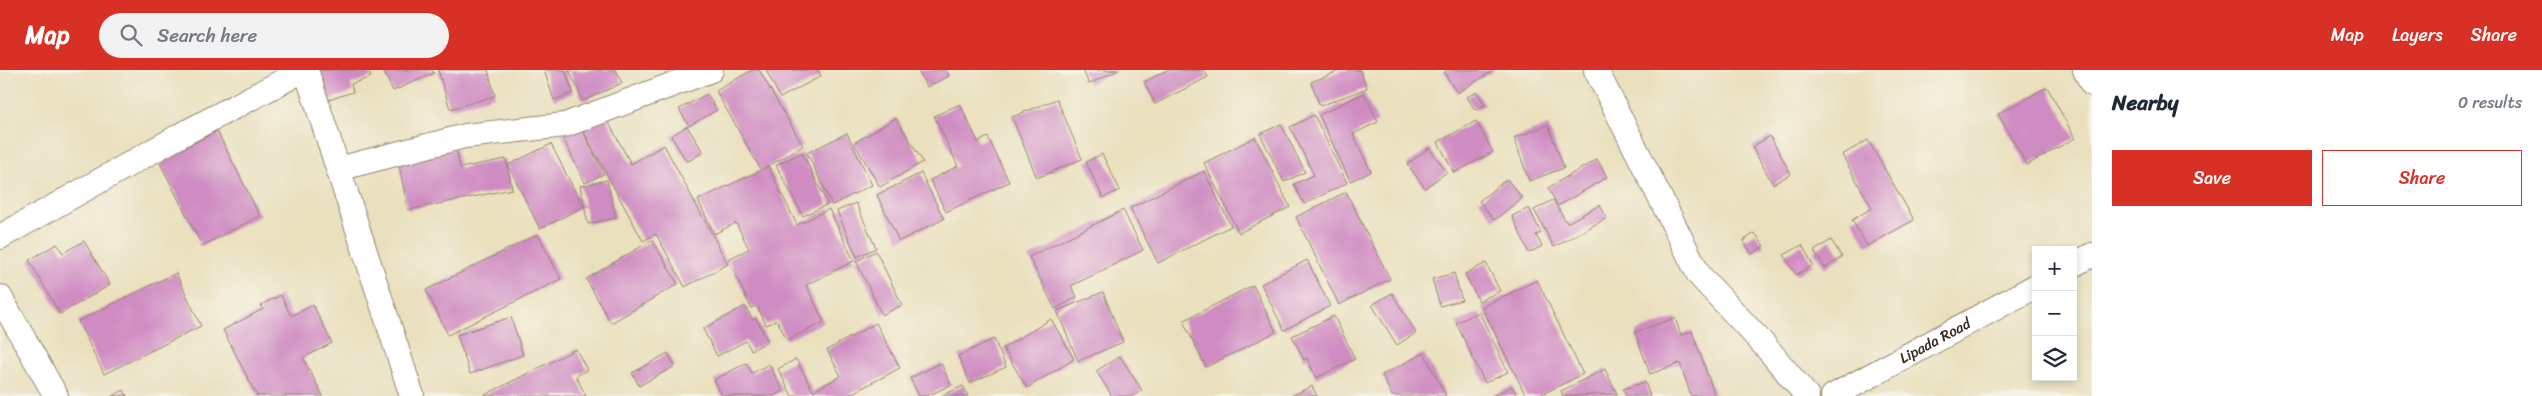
<!DOCTYPE html>
<meta charset="utf-8">
<style>
:root{--surface:#fff;--page:#f2f2f3;--text:#1f2937;--muted:#747a83;--line:#e0e1e3;--accent:#d93025}
body{margin:0;font-family:Sriracha,sans-serif;background:var(--page);color:var(--text)}
.controls{position:absolute;right:15px;bottom:15px;display:grid;overflow:hidden;border-radius:0px;box-shadow:0 2px 8px #0003}
.controls button{width:45px;height:45px;display:grid;place-items:center;padding:0;border:0;border-bottom:1px solid var(--line);background:var(--surface);color:var(--text);font:25px sans-serif}
.list{margin:0;padding:0;list-style:none}
h2{display:flex;justify-content:space-between;align-items:center;height:65px;margin:0;padding:0 20px;font-size:21px}
h2 small{font-size:16px;font-weight:400;color:var(--muted)}
.actions{display:flex;gap:10px;padding:15px 20px}
.actions a{flex:1;padding:11px 0;border:1px solid var(--accent);border-radius:0px;text-align:center;font-size:18px;color:var(--accent)}
.actions .main{background:var(--accent);color:#fff}
.icon{flex:none;width:28px;height:28px;fill:none;stroke:currentColor;stroke-width:2;stroke-linecap:round;stroke-linejoin:round}
.map{position:relative;flex:none;width:2092px;height:326px;overflow:hidden}
header{display:flex;align-items:center;gap:30px;box-sizing:border-box;height:70px;padding:0 25px;background:var(--accent);color:#fff}
header strong{font-size:24px}
nav{display:flex;gap:28px;margin-inline-start:auto;font-size:18px}
.search{width:350px;height:45px;background:var(--page);display:flex;align-items:center;gap:12px;box-sizing:border-box;padding:0 18px;border-radius:28px;color:var(--muted);font-size:19px}
main{display:flex}
aside{flex:1;background:var(--surface)}
.map>svg:first-child{display:block}
.building{fill:#cf8cc2}
.lines{fill:none;stroke-linecap:round;stroke-linejoin:round}
.street-casing{stroke:#92856e;stroke-width:26}
.street{stroke:#fff;stroke-width:24}
.labels{text-anchor:middle;stroke-width:5;stroke-linejoin:round;paint-order:stroke}
.street-label{font-size:15px;fill:#3b2a1e;stroke:#f7f3e8}
</style>
<header>
<strong>Map</strong>
<div class="search"><svg class="icon" aria-label="search" viewBox="0 0 24 24"><circle cx="10" cy="10" r="6"/><path d="M15 15l6 6"/></svg>Search here</div>
<nav><a>Map</a><a>Layers</a><a>Share</a></nav>
</header>
<main>
<div class="map">
<svg width="2092" height="326" viewBox="0 0 2092 326">
<rect width="100%" height="100%" fill="#f7f3e8"/>
<filter id="ink" filterUnits="userSpaceOnUse"><feTurbulence type="fractalNoise" baseFrequency=".02" numOctaves="2"/><feDisplacementMap in="SourceGraphic" scale="10" xChannelSelector="R" yChannelSelector="G"/><feConvolveMatrix kernelMatrix="1 2 1 2 8 2 1 2 1" color-interpolation-filters="sRGB"/></filter>
<filter id="wash" filterUnits="userSpaceOnUse"><feTurbulence type="fractalNoise" baseFrequency=".0096" numOctaves="4" result="noise"/><feDisplacementMap in="SourceGraphic" scale="20" xChannelSelector="R" yChannelSelector="G"/><feGaussianBlur stdDeviation="1.12" result="paint"/><feColorMatrix in="noise" values="0 0 0 0 0 0 0 0 0 0 0 0 0 0 0 0 0 1.4 0 .05"/><feComposite in="paint" operator="in"/></filter>
<g filter="url(#wash)">
<rect width="100%" height="100%" fill="#eae0bd"/>
<g id="blocks">
<path class="building" d="M 315,0 L 369,0 L 371,7 L 351,14 L 353,22 L 325,31 Z
M 383,0 L 433,0 L 434,3 L 393,21 Z
M 438,0 L 488,0 L 495,26 L 450,39 Z
M 544,0 L 565,0 L 573,23 L 554,30 Z
M 569,0 L 616,0 L 622,13 L 583,31 Z
M 752,0 L 759,0 L 803,76 L 763,99 L 768,96 L 797,155 L 829,139 L 854,191 L 806,215 L 824,252 L 787,270 L 777,250 L 766,255 L 757,236 L 751,238 L 728,189 L 749,179 L 736,153 L 714,164 L 698,130 L 761,100 L 716,21 Z
M 766,0 L 818,0 L 821,6 L 780,28 Z
M 918,0 L 946,0 L 949,6 L 927,17 Z
M 1083,0 L 1119,0 L 1089,14 Z
M 1167,0 L 1204,0 L 1208,7 L 1155,34 L 1144,12 Z
M 1342,0 L 1360,0 L 1367,18 L 1320,36 L 1311,12 Z
M 1447,0 L 1495,0 L 1457,23 L 1444,2 Z
M 2047,17 L 2075,68 L 2027,95 L 1998,44 Z
M 1477,22 L 1485,35 L 1475,40 L 1467,27 Z
M 1364,23 L 1378,52 L 1353,64 L 1371,102 L 1350,111 L 1319,45 Z
M 707,24 L 717,40 L 689,56 L 679,39 Z
M 1057,29 L 1082,89 L 1037,108 L 1012,47 Z
M 960,34 L 978,72 L 988,67 L 1009,112 L 946,142 L 930,110 L 958,96 L 934,46 Z
M 1314,45 L 1347,113 L 1304,134 L 1294,114 L 1314,105 L 1290,57 Z
M 605,46 L 631,94 L 664,75 L 728,194 L 685,217 L 656,164 L 643,171 L 582,59 Z
M 896,48 L 923,92 L 880,117 L 854,73 Z
M 1476,51 L 1493,82 L 1454,103 L 1438,72 Z
M 1281,54 L 1305,102 L 1284,112 L 1260,64 Z
M 580,55 L 604,104 L 585,113 L 561,64 Z
M 1548,55 L 1564,98 L 1529,111 L 1514,68 Z
M 687,56 L 703,82 L 687,92 L 671,66 Z
M 217,61 L 260,146 L 202,176 L 159,91 Z
M 847,63 L 872,115 L 832,135 L 807,83 Z
M 1770,66 L 1791,104 L 1773,114 L 1752,77 Z
M 1255,67 L 1290,137 L 1239,163 L 1204,93 Z
M 1868,70 L 1914,150 L 1867,176 L 1852,150 L 1872,138 L 1842,85 Z
M 551,74 L 583,137 L 540,159 L 508,95 Z
M 456,78 L 460,98 L 506,89 L 512,119 L 408,140 L 398,90 Z
M 1429,78 L 1447,102 L 1425,118 L 1407,94 Z
M 802,83 L 828,134 L 803,146 L 776,95 Z
M 1102,84 L 1120,120 L 1103,128 L 1086,92 Z
M 1597,89 L 1607,107 L 1558,136 L 1548,118 Z
M 1204,101 L 1231,156 L 1158,193 L 1130,138 Z
M 921,103 L 944,149 L 899,171 L 877,125 Z
M 1507,109 L 1522,128 L 1494,150 L 1479,131 Z
M 607,110 L 616,148 L 588,154 L 580,116 Z
M 1346,122 L 1390,209 L 1339,235 L 1296,147 Z
M 1553,130 L 1567,153 L 1600,135 L 1607,148 L 1554,177 L 1534,140 Z
M 856,133 L 876,178 L 857,187 L 837,141 Z
M 1529,138 L 1541,163 L 1536,165 L 1542,176 L 1529,183 L 1512,146 Z
M 1123,140 L 1143,180 L 1071,216 L 1077,227 L 1055,239 L 1029,187 Z
M 1755,163 L 1764,176 L 1752,184 L 1743,171 Z
M 538,164 L 561,209 L 448,265 L 426,220 Z
M 652,170 L 678,214 L 611,253 L 586,209 Z
M 1831,170 L 1842,187 L 1825,198 L 1814,181 Z
M 84,171 L 110,215 L 60,244 L 29,190 L 57,174 L 63,183 Z
M 1802,175 L 1813,195 L 1796,205 L 1784,185 Z
M 876,181 L 902,235 L 882,245 L 856,191 Z
M 1307,190 L 1330,236 L 1284,260 L 1261,214 Z
M 1486,193 L 1500,221 L 1479,231 L 1465,204 Z
M 176,203 L 201,256 L 104,304 L 78,251 Z
M 1454,203 L 1462,230 L 1440,236 L 1432,209 Z
M 1537,210 L 1583,304 L 1538,326 L 1526,326 L 1482,237 Z
M 1253,215 L 1276,262 L 1206,297 L 1183,251 Z
M 1103,222 L 1123,272 L 1078,291 L 1057,241 Z
M 1392,223 L 1416,263 L 1397,275 L 1372,235 Z
M 281,225 L 291,246 L 313,235 L 332,273 L 303,288 L 323,326 L 257,326 L 223,260 L 263,239 L 261,235 Z
M 745,236 L 753,250 L 756,248 L 768,272 L 751,280 L 746,271 L 717,286 L 703,259 Z
M 1479,242 L 1508,302 L 1485,313 L 1456,253 Z
M 1334,246 L 1355,289 L 1316,308 L 1307,288 L 1304,290 L 1292,266 Z
M 511,247 L 523,285 L 470,304 L 457,265 Z
M 1675,248 L 1681,265 L 1692,261 L 1715,326 L 1691,326 L 1680,293 L 1650,304 L 1635,262 Z
M 1051,249 L 1074,289 L 1027,318 L 1003,278 Z
M 876,253 L 900,298 L 847,326 L 792,326 L 778,299 L 796,289 L 813,321 L 841,306 L 827,280 Z
M 994,269 L 1006,297 L 970,313 L 958,286 Z
M 576,279 L 587,300 L 576,306 L 586,326 L 483,326 Z
M 668,283 L 675,296 L 639,316 L 632,303 Z
M 1424,283 L 1446,326 L 1392,326 L 1382,305 Z
M 1120,286 L 1142,320 L 1133,326 L 1112,326 L 1096,301 Z
M 746,293 L 752,303 L 769,294 L 783,321 L 773,326 L 722,326 L 714,310 Z
M 941,293 L 951,315 L 927,326 L 919,326 L 910,308 Z
M 1605,299 L 1617,324 L 1563,326 L 1561,321 Z
M 1645,312 L 1650,326 L 1626,326 L 1623,319 Z
M 963,316 L 968,326 L 941,326 Z
M 1312,316 L 1317,326 L 1291,326 Z
M 1512,316 L 1517,326 L 1492,326 Z
M 124,320 L 127,326 L 112,326 Z"/>
</g>
</g>
<g filter="url(#ink)">
<use href="#blocks" fill-opacity="0" stroke="#92856e" stroke-width="1"/>
<g class="lines">
<defs>
<g id="street">
<path d="M 306,0 L 412,326"/>
<path d="M 1596,0 L 1699,205 L 1766,277 L 1807,326"/>
<path d="M 2085,0 L 2092,14"/>
<path d="M 338,99 L 465,66 L 565,55 L 711,0"/>
<path d="M 0,167 L 181,65 L 304,0"/>
<path d="M 2073,195 L 2092,185"/>
<path d="M 0,227 L 56,326"/>
<path id="s1" d="M 1833,326 L 2036,216"/>
</g>
</defs>
<use href="#street" class="street-casing"/>
<use href="#street" class="street"/>
</g>
</g>
<g class="labels">
<g class="street-label">
<text dy="5" stroke="none"><textPath href="#s1" startOffset="116">Lipada Road</textPath></text>
</g>
</g>
</svg>
<div class="controls">
<button>+</button>
<button>−</button>
<button><svg class="icon" aria-label="layers" viewBox="0 0 24 24"><path d="M12 4l9 5-9 5-9-5zM3 14l9 5 9-5"/></svg></button>
</div>
</div>
<aside>
<h2>Nearby<small>0 results</small></h2>
<ul class="list">
</ul>
<div class="actions"><a class="main">Save</a><a>Share</a></div>
</aside>
</main>
